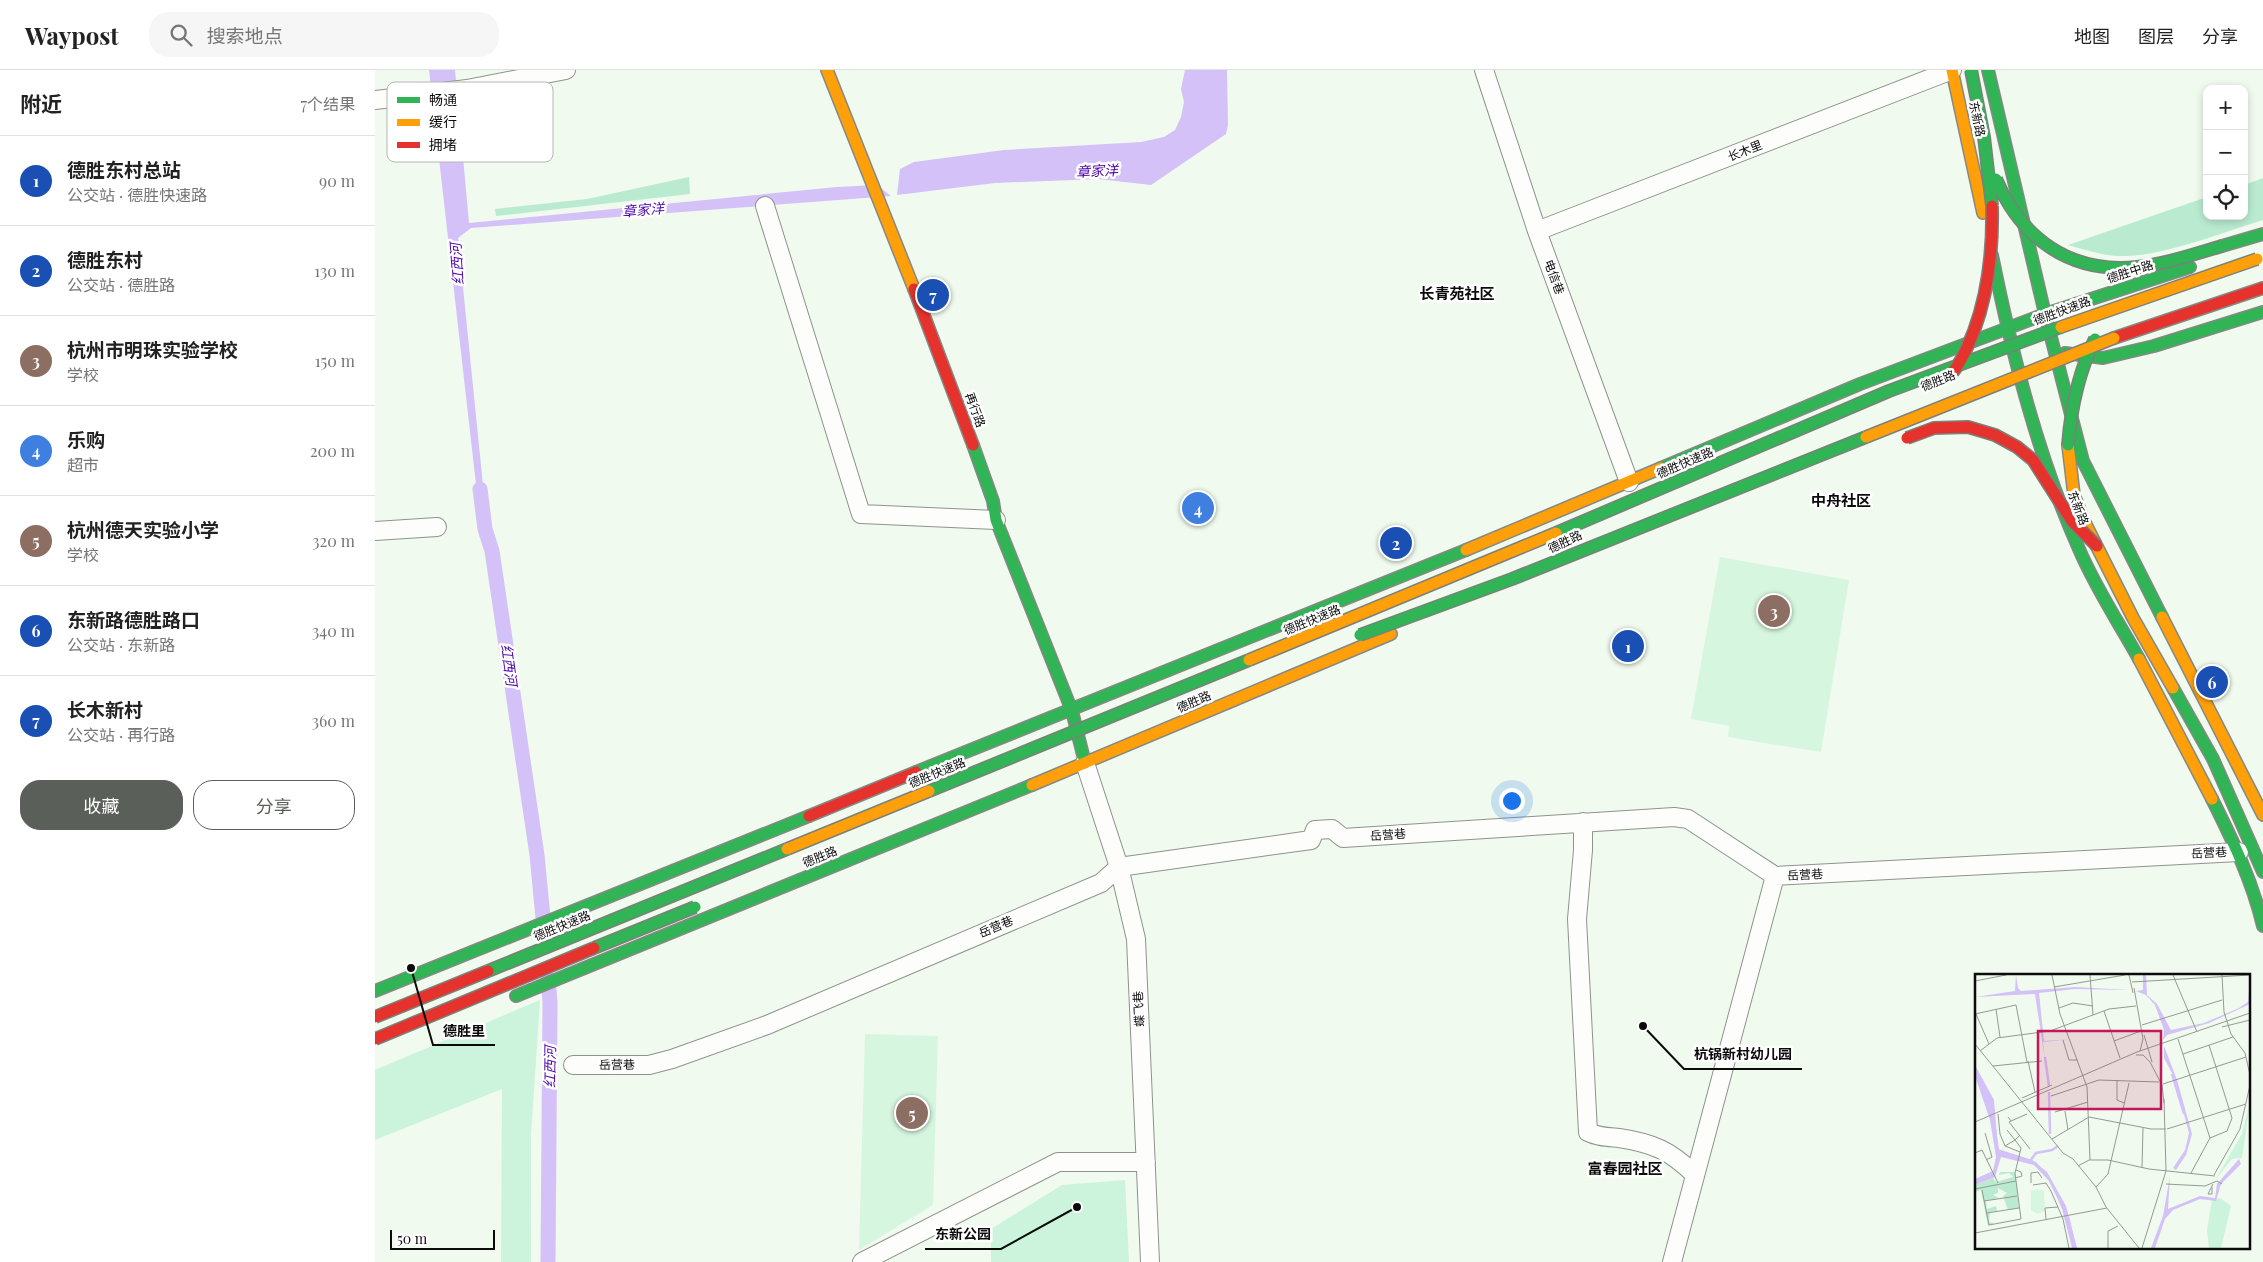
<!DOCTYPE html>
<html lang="zh">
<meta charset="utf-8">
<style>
:root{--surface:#fff;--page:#f6f6f6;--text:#222;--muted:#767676;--line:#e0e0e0;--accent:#5b5f5a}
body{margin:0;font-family:"Playfair Display","Noto Sans SC",serif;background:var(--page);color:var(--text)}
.controls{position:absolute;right:15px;top:15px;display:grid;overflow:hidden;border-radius:10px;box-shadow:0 2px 8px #0003}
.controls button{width:45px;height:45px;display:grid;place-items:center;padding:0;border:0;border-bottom:1px solid var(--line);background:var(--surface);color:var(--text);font:25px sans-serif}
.scale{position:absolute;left:15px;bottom:12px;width:105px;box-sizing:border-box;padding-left:5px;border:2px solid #0b0b0b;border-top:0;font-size:14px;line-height:18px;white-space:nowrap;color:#0b0b0b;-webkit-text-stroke:4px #fff;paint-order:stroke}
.you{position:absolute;left:1136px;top:730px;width:18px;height:18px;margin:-12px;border:4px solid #fff;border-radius:50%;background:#1a73e8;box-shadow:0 0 0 8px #1a73e833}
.badge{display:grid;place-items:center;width:32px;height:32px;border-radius:50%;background:var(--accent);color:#fff;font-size:16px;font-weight:700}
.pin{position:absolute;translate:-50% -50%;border:2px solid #fff;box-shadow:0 1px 5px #0006}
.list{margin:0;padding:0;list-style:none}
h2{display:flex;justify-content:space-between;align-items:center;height:65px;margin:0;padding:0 20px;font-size:21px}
h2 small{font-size:16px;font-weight:400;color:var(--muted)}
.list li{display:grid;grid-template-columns:32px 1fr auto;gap:15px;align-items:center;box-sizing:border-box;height:90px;padding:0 20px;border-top:1px solid var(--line)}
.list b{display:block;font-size:19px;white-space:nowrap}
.list p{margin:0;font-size:16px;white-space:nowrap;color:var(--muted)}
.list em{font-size:16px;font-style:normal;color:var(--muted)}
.actions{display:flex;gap:10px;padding:15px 20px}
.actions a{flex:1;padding:11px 0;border:1px solid var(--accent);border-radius:20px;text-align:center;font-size:18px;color:var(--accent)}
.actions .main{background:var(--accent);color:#fff}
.icon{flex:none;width:28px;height:28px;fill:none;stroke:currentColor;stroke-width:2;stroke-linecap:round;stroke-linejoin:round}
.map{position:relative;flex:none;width:1888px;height:1192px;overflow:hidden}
header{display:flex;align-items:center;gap:30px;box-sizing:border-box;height:70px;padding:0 25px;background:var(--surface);border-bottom:1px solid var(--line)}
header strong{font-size:24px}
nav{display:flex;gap:28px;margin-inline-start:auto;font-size:18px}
.search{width:350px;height:45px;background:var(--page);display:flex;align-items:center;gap:12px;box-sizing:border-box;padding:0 18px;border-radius:20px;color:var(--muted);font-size:19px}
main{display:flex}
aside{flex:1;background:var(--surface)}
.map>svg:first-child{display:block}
.green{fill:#ccf3dc}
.forest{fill:#baebd1}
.pitch{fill:#d7f6df}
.water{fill:#d4c1f8}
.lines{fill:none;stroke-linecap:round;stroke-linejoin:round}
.canal{stroke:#d4c1f8;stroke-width:15}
.street-casing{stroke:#8e938d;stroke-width:20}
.fast-casing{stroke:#858984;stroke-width:14}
.slow-casing{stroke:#858984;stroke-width:14}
.jam-casing{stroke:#858984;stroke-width:14}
.street{stroke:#fdfefc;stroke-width:18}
.fast{stroke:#30b455;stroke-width:11}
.slow{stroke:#ff9f0a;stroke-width:11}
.jam{stroke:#e5322d;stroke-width:11}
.fast-bridge-casing{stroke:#7b807a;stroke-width:14;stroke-linecap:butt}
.slow-bridge-casing{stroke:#7b807a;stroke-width:14;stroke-linecap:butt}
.jam-bridge-casing{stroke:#7b807a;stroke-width:14;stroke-linecap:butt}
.fast-bridge{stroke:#30b455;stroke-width:11}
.slow-bridge{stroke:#ff9f0a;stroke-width:11}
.jam-bridge{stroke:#e5322d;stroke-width:11}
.labels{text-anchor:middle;stroke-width:5;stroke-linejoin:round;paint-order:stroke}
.street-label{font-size:12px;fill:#0b0b0b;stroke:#fff}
.water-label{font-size:14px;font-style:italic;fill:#4f09a8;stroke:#fff}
.quarter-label{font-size:15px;font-weight:bold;fill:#0b0b0b;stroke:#fff}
.inset-river{fill:none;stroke:#d4c1f8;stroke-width:2.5}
.inset-road{fill:none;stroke:#949a93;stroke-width:1}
.view{fill:#c2185b;fill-opacity:0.15;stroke:#c2185b;stroke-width:2.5}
.inset-edge{fill:none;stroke:#0b0b0b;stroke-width:2.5}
.key{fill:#fff;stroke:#b6b6b6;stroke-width:1}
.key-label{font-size:14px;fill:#0b0b0b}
.leader{fill:none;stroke:#0b0b0b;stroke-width:2}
.callout-dot{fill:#0b0b0b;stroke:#fff;stroke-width:2}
.callout-label{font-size:14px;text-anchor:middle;font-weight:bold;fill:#0b0b0b;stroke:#fff;stroke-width:5;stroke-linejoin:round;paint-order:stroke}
</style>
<header>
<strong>Waypost</strong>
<div class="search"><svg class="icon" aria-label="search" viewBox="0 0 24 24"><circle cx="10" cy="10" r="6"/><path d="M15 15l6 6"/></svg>搜索地点</div>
<nav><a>地图</a><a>图层</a><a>分享</a></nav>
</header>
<main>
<aside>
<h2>附近<small>7个结果</small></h2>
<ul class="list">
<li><span class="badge" style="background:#1a4fb4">1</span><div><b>德胜东村总站</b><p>公交站 · 德胜快速路</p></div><em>90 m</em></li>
<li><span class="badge" style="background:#1a4fb4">2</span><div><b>德胜东村</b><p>公交站 · 德胜路</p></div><em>130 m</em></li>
<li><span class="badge" style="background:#8d6e63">3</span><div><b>杭州市明珠实验学校</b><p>学校</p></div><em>150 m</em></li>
<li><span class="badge" style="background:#3f7fe0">4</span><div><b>乐购</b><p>超市</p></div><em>200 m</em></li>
<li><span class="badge" style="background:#8d6e63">5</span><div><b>杭州德天实验小学</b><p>学校</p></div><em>320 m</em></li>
<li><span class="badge" style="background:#1a4fb4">6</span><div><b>东新路德胜路口</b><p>公交站 · 东新路</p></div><em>340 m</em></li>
<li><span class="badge" style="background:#1a4fb4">7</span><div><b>长木新村</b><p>公交站 · 再行路</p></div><em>360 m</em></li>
</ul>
<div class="actions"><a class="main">收藏</a><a>分享</a></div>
</aside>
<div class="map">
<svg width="1888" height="1192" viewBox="0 0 1888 1192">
<rect width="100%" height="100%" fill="#f0faee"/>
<path class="green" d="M 165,930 L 156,1064 L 156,1192 L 126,1192 L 127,1019 L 0,1070 L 0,1000 Z
M 750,1110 L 754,1192 L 616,1192 L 616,1159 L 687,1115 Z"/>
<path class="forest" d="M 314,107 L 315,124 L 121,146 L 120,139 L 212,129 Z
M 1888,108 L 1888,150 C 1849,162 1788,186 1750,186 C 1730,187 1712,180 1693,175 L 1832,127 L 1832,146 L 1869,146 L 1869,115 Z"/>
<path class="pitch" d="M 1345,487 L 1474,510 L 1446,682 L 1353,667 L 1354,656 L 1316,649 Z
M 490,964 L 563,966 L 558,1135 L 484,1180 Z"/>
<path class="water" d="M 54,0 L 80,0 L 94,153 L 462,117 L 502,115 L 516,126 L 96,158 L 83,168 L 110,435 L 104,441 Z
M 810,0 L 852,0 L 853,55 L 851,64 L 776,115 L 723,109 L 620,113 L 522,125 L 525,99 L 539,92 L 629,80 L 766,72 L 789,67 L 800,60 L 806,47 L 809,32 L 806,19 Z"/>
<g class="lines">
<path class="canal" d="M 105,419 L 110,459 L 117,481 L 162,785 L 169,858
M 173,1192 L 175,932 L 173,909"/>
<defs>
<path id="street" d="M 1109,0 L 1162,161 L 1254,412
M 0,30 L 92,19 L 191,0
M 390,136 L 486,444 L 621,450
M 1162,161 L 1577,0
M 0,461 L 62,457
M 710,693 L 744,797 L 761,869 L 775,1192
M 1208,752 L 1208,780 L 1202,849 L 1213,1062 C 1223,1067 1233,1067 1244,1068 C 1278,1073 1296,1081 1320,1105
M 198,995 L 274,995 L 297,989 L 392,955 L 726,813 L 744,797 L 936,770 L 940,760 L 957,759 L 968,768 L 1299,747 L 1313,749 L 1400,806 L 1864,782
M 487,1192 L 683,1092 L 771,1092
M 1297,1192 L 1400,806"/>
<path id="fast" d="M 1613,0 L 1670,244 L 1708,391 L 1787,547
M 1847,176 L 1888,164
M 1617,185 C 1637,284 1663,387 1704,479 C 1720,517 1744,553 1764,589
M 1690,283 L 1728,288 L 1779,276 L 1888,242
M 598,375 L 618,431 L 621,450 L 697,641 L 710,693
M 1286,398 L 1485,314 L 1670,244 L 1815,197
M 1798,618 L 1838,689 L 1888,802
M 541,702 L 1091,480
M 1837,729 C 1858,771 1877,810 1888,856
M 0,921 L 434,746
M 141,926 L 657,715"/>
<path id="slow" d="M 452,0 L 539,219
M 1577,0 L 1608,143
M 1693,375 L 1699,425 L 1709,451 L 1758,548 L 1798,618
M 1091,480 L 1286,398
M 1787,547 L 1888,745
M 1764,589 L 1837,729
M 657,715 L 1016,564"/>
<path id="jam" d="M 539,219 L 598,375
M 1739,268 L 1888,218
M 434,746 L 541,702"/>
</defs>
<use href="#street" class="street-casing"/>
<use href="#fast" class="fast-casing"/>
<use href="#slow" class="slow-casing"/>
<use href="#jam" class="jam-casing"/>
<use href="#street" class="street"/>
<use href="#fast" class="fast"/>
<use href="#slow" class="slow"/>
<use href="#jam" class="jam"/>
<defs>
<path id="fast-bridge" d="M 1596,0 L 1609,67 L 1617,136
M 1621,109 C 1646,168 1695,204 1762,197 C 1791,194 1819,184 1847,176
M 1693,375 C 1696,338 1703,303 1720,269
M 1181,463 L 1514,321 L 1686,257
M 985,565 L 1137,509 L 1491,367
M 554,721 L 874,590
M 219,878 L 320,837
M 113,901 L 412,779"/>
<path id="slow-bridge" d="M 1686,257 L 1882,189
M 1491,367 L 1739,268
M 874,590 L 1181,463
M 412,779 L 554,721"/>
<path id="jam-bridge" d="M 1578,302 C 1588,290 1593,275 1599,261 C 1614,220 1618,180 1617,136
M 1532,368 L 1559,358 L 1593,357 L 1620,365 L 1642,377 L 1658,390 L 1697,451 L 1722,476
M 0,947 L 113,901
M 0,969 L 219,878"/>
</defs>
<use href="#fast-bridge" class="fast-bridge-casing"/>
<use href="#slow-bridge" class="slow-bridge-casing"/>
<use href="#jam-bridge" class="jam-bridge-casing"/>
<use href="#fast-bridge" class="fast-bridge"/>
<use href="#slow-bridge" class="slow-bridge"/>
<use href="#jam-bridge" class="jam-bridge"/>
</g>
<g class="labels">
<g class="street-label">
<text transform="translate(1602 49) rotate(78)" y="4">东新路</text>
<text transform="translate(1370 81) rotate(-21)" y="4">长木里</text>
<text transform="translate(1755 202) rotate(-18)" y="4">德胜中路</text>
<text transform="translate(1179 207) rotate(70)" y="4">电信巷</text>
<text transform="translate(1687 241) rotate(-20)" y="4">德胜快速路</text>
<text transform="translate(1563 311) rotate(-21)" y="4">德胜路</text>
<text transform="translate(600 340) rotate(70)" y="4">再行路</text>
<text transform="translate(1310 393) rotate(-23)" y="4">德胜快速路</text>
<text transform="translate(1703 438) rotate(69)" y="4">东新路</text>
<text transform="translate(1190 472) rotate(-25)" y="4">德胜路</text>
<text transform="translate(937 550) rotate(-22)" y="4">德胜快速路</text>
<text transform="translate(819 632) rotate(-23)" y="4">德胜路</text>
<text transform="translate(562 703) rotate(-22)" y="4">德胜快速路</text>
<text transform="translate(1013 765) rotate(-4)" y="4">岳营巷</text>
<text transform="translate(1834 783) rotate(-3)" y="4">岳营巷</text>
<text transform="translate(445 787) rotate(-22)" y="4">德胜路</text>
<text transform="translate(1430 805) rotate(-3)" y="4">岳营巷</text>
<text transform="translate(187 856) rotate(-22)" y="4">德胜快速路</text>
<text transform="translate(621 857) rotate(-23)" y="4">岳营巷</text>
<text transform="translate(764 939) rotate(-93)" y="4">蝶飞巷</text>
<text transform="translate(242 995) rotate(-1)" y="4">岳营巷</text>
</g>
<g class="water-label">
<text transform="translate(722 101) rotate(-3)" y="5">章家洋</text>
<text transform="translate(268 140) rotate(-5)" y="5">章家洋</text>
<text transform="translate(82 194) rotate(-94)" y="5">红西河</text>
<text transform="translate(134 595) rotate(82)" y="5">红西河</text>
<text transform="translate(175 997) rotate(-89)" y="5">红西河</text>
</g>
<g class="quarter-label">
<text x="1082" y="229">长青苑社区</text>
<text x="1466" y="436">中舟社区</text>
<text x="1250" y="1104">富春园社区</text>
</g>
</g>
<g transform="translate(1600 904)">
<rect width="275" height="275" fill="#f0faee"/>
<path d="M 275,128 L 267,184 L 257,185 L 240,206 L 267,160 ZM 245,224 L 256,232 L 246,274 L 234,274 L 232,256 L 237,226 Z" fill="#ccf3dc"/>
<path d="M 25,198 L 40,198 L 44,234 L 33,236 L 28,222 L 32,219 L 23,214 L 23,219 L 18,221 L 24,224 L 11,227 L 12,235 L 21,232 L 22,237 L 15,238 L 14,248 L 19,249 L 13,252 L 6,216 L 0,218 L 0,211 L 18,204 L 21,208 L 38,203 L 34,199 L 24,201 Z" fill="#baebd1"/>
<path d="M 62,215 L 69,217 L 70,237 L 62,240 L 56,236 L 56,217 Z" fill="#d7f6df"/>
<path d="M 41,1 L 43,14 L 46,17 L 100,13 L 155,16 L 100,15 L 64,19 L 69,67 L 97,65 L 68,68 L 70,86 L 60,20 L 0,23 L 40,17 ZM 168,1 L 171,1 L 172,21 L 182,30 L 196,56 L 229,49 L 264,34 L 273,28 L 275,7 L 275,30 L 234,49 L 192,61 L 188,66 L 189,56 L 180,31 L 171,21 L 161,17 L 168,16 ZM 189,72 L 202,106 L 217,160 L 211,181 L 201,196 L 198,194 L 210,176 L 214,159 L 199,103 L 189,84 ZM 0,91 L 19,126 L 23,175 L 57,186 L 72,198 L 91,232 L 102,274 L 97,274 L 87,235 L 76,209 L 59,191 L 26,183 L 20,203 L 0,211 L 0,205 L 18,197 L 21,183 L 15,146 L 0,102 ZM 264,185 L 266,190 L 246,210 L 241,227 L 225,225 L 198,236 L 190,245 L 180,274 L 176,274 L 188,242 L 195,202 L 193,235 L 225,222 L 240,224 L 242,210 Z" fill="#d4c1f8"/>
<path class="inset-river" d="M 70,83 L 74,112M 0,95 L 17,136M 197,100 L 209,140M 74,118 L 75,160M 18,143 L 23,177 L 42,183M 46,184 L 60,189 L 72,201 L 92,240M 55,187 L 61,179 L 77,176 L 83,172M 93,243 L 100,274"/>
<path class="inset-road" d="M 77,1 L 85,40 L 112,113 L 115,186M 115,1 L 118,41M 154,1 L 158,19M 198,1 L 222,58M 247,1 L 249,38 L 256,60 L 270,79 L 275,101M 0,7 L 31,1M 157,8 L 275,1M 79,13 L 150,1M 159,14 L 168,65 L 165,77M 84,34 L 98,29 L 118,32M 21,35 L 25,63M 129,37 L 145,84M 0,40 L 41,31 L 52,88M 1,40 L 14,70M 167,51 L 247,26M 247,53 L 275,46M 169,61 L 177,88M 203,65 L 235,164M 88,66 L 94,86 L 103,86M 139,67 L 166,57M 0,70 L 88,179 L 98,185 L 121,213 L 131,233 L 164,274M 5,77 L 22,64 L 75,57 L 134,35 L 161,32M 208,80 L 258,63M 161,81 L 168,81 L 175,88 L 187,111 L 189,129M 53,87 L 60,118M 18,92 L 67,87M 142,106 L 142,126 L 149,129M 188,110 L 271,83M 76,122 L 124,106 L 184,108M 47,124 L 77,111M 90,137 L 93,156M 80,138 L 113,128M 23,140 L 25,160 L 30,172 L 45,178M 33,143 L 36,147 L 52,140M 36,147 L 34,148 L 55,175M 0,148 L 162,78 L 275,39M 192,155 L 271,130M 32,156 L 40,166 L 44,162M 10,159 L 17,183 L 11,186M 77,165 L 114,143 L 176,155 L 191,155M 0,179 L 7,176 L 23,209M 103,192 L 114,186 L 133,186 L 174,195 L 240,202M 167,194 L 168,154M 216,199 L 235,164 L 252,157 L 257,144 L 234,71M 239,201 L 265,155 L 275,111M 40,204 L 47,202 L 46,198 L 41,196M 56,209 L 56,199 L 63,198 L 67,204M 191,210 L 230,212 L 242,207 L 247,210M 58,211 L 71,209 L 76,217 L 88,245 L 94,274M 121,213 L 133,200 L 154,109M 237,213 L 237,220 L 233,220 L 238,210M 0,215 L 41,207M 7,216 L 14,251 L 46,245 L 40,199 L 46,174 L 40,166 L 30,172M 9,227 L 42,222M 12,239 L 44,234M 71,245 L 70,234 L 83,233M 0,259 L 132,234M 133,274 L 133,257 L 143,252M 167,274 L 191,197 L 189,125"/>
<path class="view" d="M 63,57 L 186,57 L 186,135 L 63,135 Z"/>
<rect width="275" height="275" class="inset-edge"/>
</g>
<rect x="12" y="12" width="166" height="80" rx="8" class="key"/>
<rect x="22" y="27" width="23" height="6" fill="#30b455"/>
<rect x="22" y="49" width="23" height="7" fill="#ff9f0a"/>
<rect x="22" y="72" width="23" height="6" fill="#e5322d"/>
<g class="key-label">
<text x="54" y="35">畅通</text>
<text x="54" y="57">缓行</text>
<text x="54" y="80">拥堵</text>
</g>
<path class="leader" d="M36 898L58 975H120M1268 956L1309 999H1427M702 1137L626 1179H550"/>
<g class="callout-dot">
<circle cx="36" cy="898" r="5"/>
<circle cx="1268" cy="956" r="5"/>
<circle cx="702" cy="1137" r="5"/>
</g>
<g class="callout-label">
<text x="89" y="966">德胜里</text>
<text x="1368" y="989">杭锅新村幼儿园</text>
<text x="588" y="1169">东新公园</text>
</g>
</svg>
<div class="controls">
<button>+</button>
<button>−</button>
<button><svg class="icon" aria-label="locate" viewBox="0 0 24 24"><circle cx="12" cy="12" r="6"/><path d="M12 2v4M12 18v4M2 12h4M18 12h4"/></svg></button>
</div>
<div class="scale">50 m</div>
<div class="you"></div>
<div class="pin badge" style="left:1253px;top:576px;background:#1a4fb4">1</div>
<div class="pin badge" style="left:1021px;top:473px;background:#1a4fb4">2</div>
<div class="pin badge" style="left:1399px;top:541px;background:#8d6e63">3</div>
<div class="pin badge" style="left:823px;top:438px;background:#3f7fe0">4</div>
<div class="pin badge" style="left:537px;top:1043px;background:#8d6e63">5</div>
<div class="pin badge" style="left:1837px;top:612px;background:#1a4fb4">6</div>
<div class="pin badge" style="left:558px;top:225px;background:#1a4fb4">7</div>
</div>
</main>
